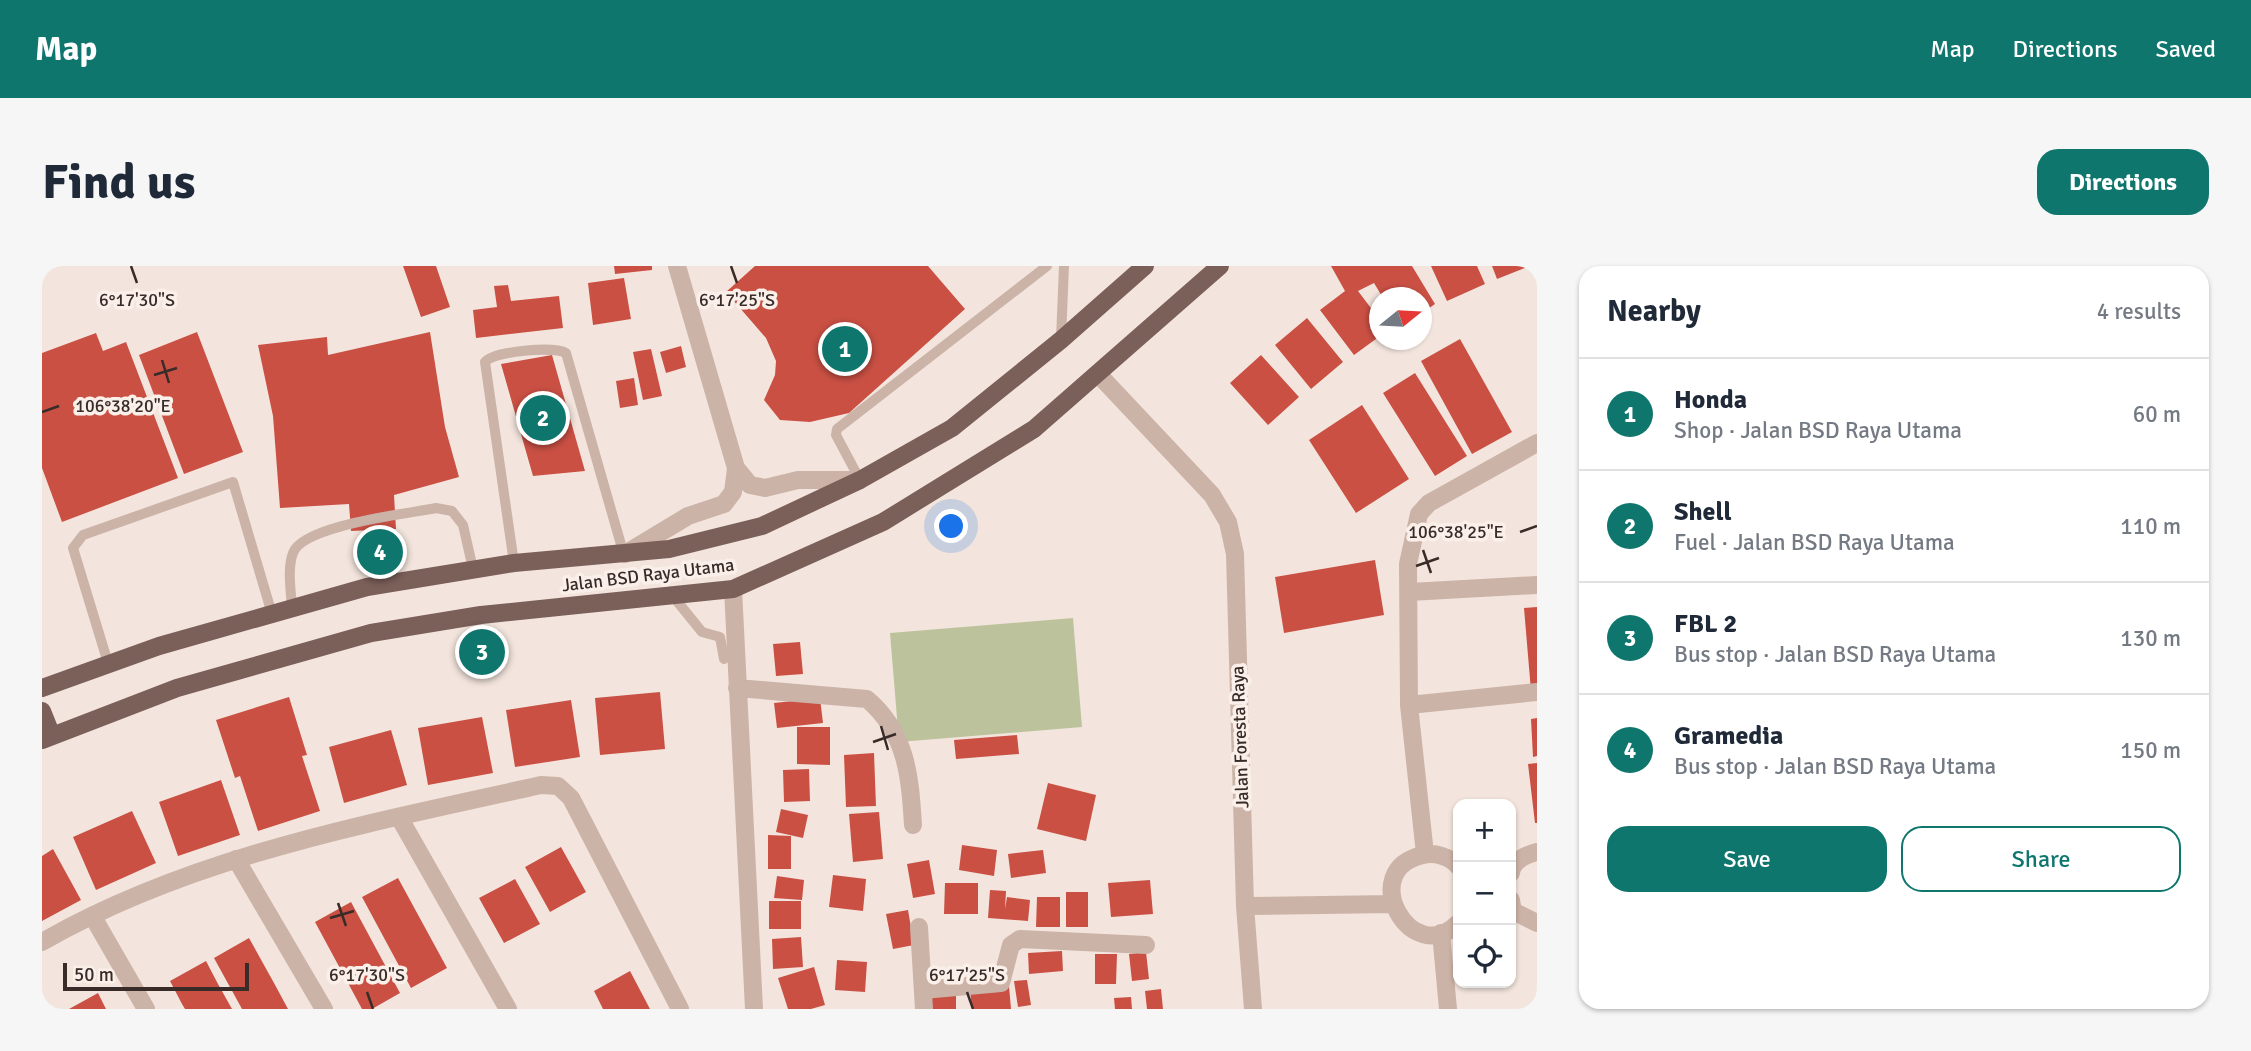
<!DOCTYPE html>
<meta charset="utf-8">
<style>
:root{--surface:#fff;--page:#f6f6f7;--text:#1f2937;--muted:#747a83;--line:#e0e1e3;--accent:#0f766e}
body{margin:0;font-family:Signika,sans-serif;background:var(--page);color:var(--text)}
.controls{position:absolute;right:21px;bottom:21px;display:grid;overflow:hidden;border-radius:14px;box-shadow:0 2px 5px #0004}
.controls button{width:63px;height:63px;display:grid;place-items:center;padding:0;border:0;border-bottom:2px solid var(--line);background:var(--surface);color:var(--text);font:35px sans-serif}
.compass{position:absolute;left:1327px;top:21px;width:63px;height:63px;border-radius:50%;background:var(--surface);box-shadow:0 2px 5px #0004;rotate:72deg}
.scale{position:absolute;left:21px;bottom:18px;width:186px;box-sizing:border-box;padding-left:7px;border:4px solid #382b28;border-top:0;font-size:19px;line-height:24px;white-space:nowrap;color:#382b28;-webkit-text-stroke:5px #faf0e9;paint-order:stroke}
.you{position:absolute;left:910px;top:261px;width:24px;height:24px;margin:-18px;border:5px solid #fff;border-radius:50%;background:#1a73e8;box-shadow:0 0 0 10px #1a73e833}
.badge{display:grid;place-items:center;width:46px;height:46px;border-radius:50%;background:var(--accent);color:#fff;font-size:23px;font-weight:700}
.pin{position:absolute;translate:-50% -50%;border:4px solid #fff;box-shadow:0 2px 7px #0006}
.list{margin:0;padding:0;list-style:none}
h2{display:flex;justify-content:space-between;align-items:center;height:91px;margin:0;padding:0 28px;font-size:30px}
h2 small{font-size:23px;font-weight:400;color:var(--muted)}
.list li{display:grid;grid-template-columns:46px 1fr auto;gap:21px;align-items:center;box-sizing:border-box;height:112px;padding:0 28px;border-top:2px solid var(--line)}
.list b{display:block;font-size:26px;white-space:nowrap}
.list p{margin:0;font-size:23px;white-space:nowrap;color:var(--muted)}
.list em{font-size:23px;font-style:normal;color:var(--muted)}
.actions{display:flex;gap:14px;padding:21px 28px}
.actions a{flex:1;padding:16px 0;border:2px solid var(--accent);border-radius:21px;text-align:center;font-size:24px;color:var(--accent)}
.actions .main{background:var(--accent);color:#fff}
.icon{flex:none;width:38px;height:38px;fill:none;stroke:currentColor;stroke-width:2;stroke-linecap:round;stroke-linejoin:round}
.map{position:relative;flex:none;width:1495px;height:743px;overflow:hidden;border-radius:21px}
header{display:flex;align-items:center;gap:42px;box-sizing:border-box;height:98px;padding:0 35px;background:var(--accent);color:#fff}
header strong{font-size:33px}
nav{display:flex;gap:38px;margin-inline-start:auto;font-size:24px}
.intro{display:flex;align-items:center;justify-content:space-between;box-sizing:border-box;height:168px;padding:0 42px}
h1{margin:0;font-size:49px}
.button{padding:18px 32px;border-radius:21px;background:var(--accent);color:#fff;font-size:24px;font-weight:700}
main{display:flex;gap:42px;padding:0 42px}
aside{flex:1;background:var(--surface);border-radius:21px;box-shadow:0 2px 5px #0004}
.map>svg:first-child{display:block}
.green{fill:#bcc39c}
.building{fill:#ca5044}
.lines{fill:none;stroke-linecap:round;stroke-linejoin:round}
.service{stroke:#ccb3a8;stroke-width:10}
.minor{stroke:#ccb3a8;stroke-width:18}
.tertiary{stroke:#ccb3a8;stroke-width:18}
.primary{stroke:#7b5f59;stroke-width:18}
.ticks{fill:none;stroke:#382b28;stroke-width:2.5}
.labels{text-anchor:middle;stroke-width:7;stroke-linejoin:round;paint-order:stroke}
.street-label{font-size:18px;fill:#382b28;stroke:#faf0e9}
.ticks-label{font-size:18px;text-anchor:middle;fill:#382b28;stroke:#faf0e9;stroke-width:7;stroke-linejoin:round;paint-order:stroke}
</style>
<header>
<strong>Map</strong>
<nav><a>Map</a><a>Directions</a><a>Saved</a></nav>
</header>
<div class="intro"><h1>Find us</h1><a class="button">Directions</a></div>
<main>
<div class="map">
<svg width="1495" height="743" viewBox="0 0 1495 743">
<rect width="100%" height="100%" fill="#f3e5dd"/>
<path class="green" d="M 1031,352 L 1040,461 L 857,476 L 848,367 Z"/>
<path class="building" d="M 361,0 L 394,0 L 408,41 L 379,51 Z
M 572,0 L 610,0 L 610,4 L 573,8 Z
M 713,0 L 886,0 L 923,43 L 807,147 L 768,156 L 738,154 L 722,134 L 733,109 L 734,95 L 724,72 L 684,26 Z
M 1289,0 L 1370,0 L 1393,38 L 1380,47 L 1380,32 L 1341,32 L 1332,17 L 1316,25 L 1338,54 L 1338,70 L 1312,89 L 1278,44 L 1303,25 Z
M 1389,0 L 1435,0 L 1443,18 L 1405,35 Z
M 1450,0 L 1488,0 L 1455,13 Z
M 582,12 L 589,53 L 551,59 L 546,17 Z
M 466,19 L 469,35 L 517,30 L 521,62 L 434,72 L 431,44 L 455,41 L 452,20 Z
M 1265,52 L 1301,96 L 1269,123 L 1233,79 Z
M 155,66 L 201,186 L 142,208 L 97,89 Z
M 388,66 L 403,161 L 417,211 L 352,229 L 354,263 L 309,265 L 307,238 L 238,242 L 231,150 L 216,79 L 285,71 L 286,89 Z
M 54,67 L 61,85 L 84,76 L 136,212 L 20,256 L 0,202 L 0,87 Z
M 1418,73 L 1470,166 L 1430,188 L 1379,95 Z
M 639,80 L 644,101 L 624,107 L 618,86 Z
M 609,83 L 620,130 L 601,134 L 591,86 Z
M 510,89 L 543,205 L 491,210 L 459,98 Z
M 1219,89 L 1257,131 L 1226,159 L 1188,117 Z
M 1373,107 L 1425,190 L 1393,210 L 1341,127 Z
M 592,112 L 596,139 L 578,142 L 574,115 Z
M 1320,139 L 1367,213 L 1314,247 L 1267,174 Z
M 1333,294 L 1342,349 L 1242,367 L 1233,311 Z
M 1495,341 L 1495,424 L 1489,425 L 1482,342 Z
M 758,376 L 761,408 L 734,410 L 731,378 Z
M 618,426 L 623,483 L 558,489 L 553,432 Z
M 247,431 L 265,489 L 260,490 L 278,545 L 216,565 L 198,510 L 193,512 L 174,454 Z
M 778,432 L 781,457 L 735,462 L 732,437 Z
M 529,434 L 538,491 L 473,501 L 464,444 Z
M 440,451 L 451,507 L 386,519 L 376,462 Z
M 1495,452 L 1495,490 L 1491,491 L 1489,453 Z
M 755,461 L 788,461 L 788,499 L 755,498 Z
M 349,464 L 365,519 L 302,537 L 287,481 Z
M 975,469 L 977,488 L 914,493 L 912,474 Z
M 832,487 L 834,540 L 804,541 L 802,489 Z
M 1495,497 L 1495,557 L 1493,557 L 1486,498 Z
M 767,503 L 768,535 L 742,536 L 741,504 Z
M 179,514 L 198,569 L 136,590 L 117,536 Z
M 1006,517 L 1054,529 L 1044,575 L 995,563 Z
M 739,543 L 766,549 L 761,572 L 734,566 Z
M 90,545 L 114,597 L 54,624 L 31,571 Z
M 837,546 L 841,593 L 811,596 L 807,548 Z
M 726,569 L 749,570 L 749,603 L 726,603 Z
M 920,579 L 955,584 L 952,610 L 917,604 Z
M 519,581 L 544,626 L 508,646 L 483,601 Z
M 11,583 L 39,634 L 0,655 L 0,590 Z
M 1001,584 L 1004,607 L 969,612 L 966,588 Z
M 887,594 L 893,628 L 871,632 L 865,598 Z
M 791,609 L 824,613 L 821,645 L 787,641 Z
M 735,610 L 762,614 L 760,634 L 732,632 Z
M 356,612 L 405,702 L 369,722 L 320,631 Z
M 473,613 L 498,658 L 462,677 L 437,632 Z
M 1108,614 L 1111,648 L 1069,651 L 1066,617 Z
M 903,617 L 936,617 L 936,648 L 902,648 Z
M 948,624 L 964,625 L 963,643 L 965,631 L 988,634 L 986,655 L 946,652 Z
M 1024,626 L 1046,626 L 1046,661 L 1024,661 Z
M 995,631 L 1018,631 L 1018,661 L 994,661 Z
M 727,635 L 759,635 L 759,663 L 727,663 Z
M 309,636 L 358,727 L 330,743 L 320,743 L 273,656 Z
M 866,644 L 872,679 L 851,683 L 844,648 Z
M 759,671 L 761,701 L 731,703 L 730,673 Z
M 207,672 L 232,717 L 246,743 L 200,743 L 172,692 Z
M 1020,685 L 1021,705 L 987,708 L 986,687 Z
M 1104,686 L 1107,713 L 1090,715 L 1087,688 Z
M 1053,688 L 1075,688 L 1074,718 L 1053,718 Z
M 795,694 L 825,696 L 823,726 L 793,724 Z
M 164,695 L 176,718 L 190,743 L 143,743 L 140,738 L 128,715 Z
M 772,701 L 783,739 L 769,743 L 746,743 L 736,712 Z
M 588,705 L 608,743 L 561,743 L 552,725 Z
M 985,714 L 989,739 L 976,741 L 972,715 Z
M 967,720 L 969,743 L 930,743 L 928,724 Z
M 1119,723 L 1121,743 L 1105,743 L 1103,725 Z
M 914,726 L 914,743 L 889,743 L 889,727 Z
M 56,727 L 64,743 L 27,743 Z
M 1089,731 L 1090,743 L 1073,743 L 1072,732 Z"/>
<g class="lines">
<path class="service" d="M 1019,73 L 1022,0
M 818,214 L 794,169 L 795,163 L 1005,0
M 472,297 L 443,96 C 452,85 512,80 524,87 L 582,289
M 630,329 L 660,366 L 678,371 L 682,393
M 250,342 C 249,325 245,303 251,287 C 261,259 365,248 394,242 L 410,245 L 421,259 L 431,303
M 66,397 L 31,282 L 41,269 L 191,216 L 230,348"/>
<path class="minor" d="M 1057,109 L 1170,229 L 1186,256 L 1193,288 L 1203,640 L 1211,743
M 691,323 L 712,743
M 1368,326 L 1495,319
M 695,422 L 825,433 C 865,467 868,511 871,559
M 1367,439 L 1495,426
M 357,551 L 466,743
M 1383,588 L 1367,439 L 1366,298 L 1377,248 L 1387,237 L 1495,177
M 194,593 L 282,743
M 1416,600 C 1408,591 1393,586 1381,589 C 1313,604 1370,704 1416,657
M 1469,607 C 1470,595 1484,589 1495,586
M 1469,634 L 1471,645 L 1495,657
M 1203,640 L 1350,638
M 51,651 L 104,743
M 877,661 L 882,743
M 1399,667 L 1406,743
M 0,676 C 152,589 329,557 499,519 L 516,520 L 529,532 L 638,743
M 881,724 L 959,717 L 969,679 L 978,673 L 1104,679"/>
<path class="tertiary" d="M 635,0 L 694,202 L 708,219 L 723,222 L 756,214 L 818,214
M 583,288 L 646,250 L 682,238 L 691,226 L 694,202"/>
<path class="primary" d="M 0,422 L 117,380 L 325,321 L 472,297 L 627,283 L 720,260 L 818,214 L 910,162 L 1019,74 L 1103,0
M 0,445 L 10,470
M 0,474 L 135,422 L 329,367 L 439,349 L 691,323 L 841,256 L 992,163 L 1178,0"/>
</g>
<path class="ticks" d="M 89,0 L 95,17M 689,0 L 695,17M 120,94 L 127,117M 112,109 L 135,102M 0,146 L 17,140M 1478,266 L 1495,260M 1381,284 L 1389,307M 1374,300 L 1397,292M 839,460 L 846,484M 831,476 L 854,468M 296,637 L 304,660M 288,652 L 312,645M 325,726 L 331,743M 925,726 L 931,743"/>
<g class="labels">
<g class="street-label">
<text transform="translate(606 309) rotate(-7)" y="6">Jalan BSD Raya Utama</text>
<text transform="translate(1198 471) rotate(-92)" y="6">Jalan Foresta Raya</text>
</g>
</g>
<g class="ticks-label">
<text x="95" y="40">6°17'30"S</text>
<text x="695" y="40">6°17'25"S</text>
<text x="81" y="146">106°38'20"E</text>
<text x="1414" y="272">106°38'25"E</text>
<text x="325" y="715">6°17'30"S</text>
<text x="925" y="715">6°17'25"S</text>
</g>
</svg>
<div class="controls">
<button>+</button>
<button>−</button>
<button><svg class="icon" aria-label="locate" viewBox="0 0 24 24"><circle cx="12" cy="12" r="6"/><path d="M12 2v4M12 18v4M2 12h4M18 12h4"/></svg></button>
</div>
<svg class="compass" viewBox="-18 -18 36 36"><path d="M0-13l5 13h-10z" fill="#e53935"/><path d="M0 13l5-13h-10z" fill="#747a83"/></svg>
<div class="scale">50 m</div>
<div class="you"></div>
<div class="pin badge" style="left:803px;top:83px">1</div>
<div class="pin badge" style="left:501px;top:152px">2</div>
<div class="pin badge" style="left:440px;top:386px">3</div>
<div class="pin badge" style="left:338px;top:286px">4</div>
</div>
<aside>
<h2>Nearby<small>4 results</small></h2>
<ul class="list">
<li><span class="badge">1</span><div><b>Honda</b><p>Shop · Jalan BSD Raya Utama</p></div><em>60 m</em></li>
<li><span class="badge">2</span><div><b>Shell</b><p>Fuel · Jalan BSD Raya Utama</p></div><em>110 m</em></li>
<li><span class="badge">3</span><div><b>FBL 2</b><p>Bus stop · Jalan BSD Raya Utama</p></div><em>130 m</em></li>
<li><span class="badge">4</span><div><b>Gramedia</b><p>Bus stop · Jalan BSD Raya Utama</p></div><em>150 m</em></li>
</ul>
<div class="actions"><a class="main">Save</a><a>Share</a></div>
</aside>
</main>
